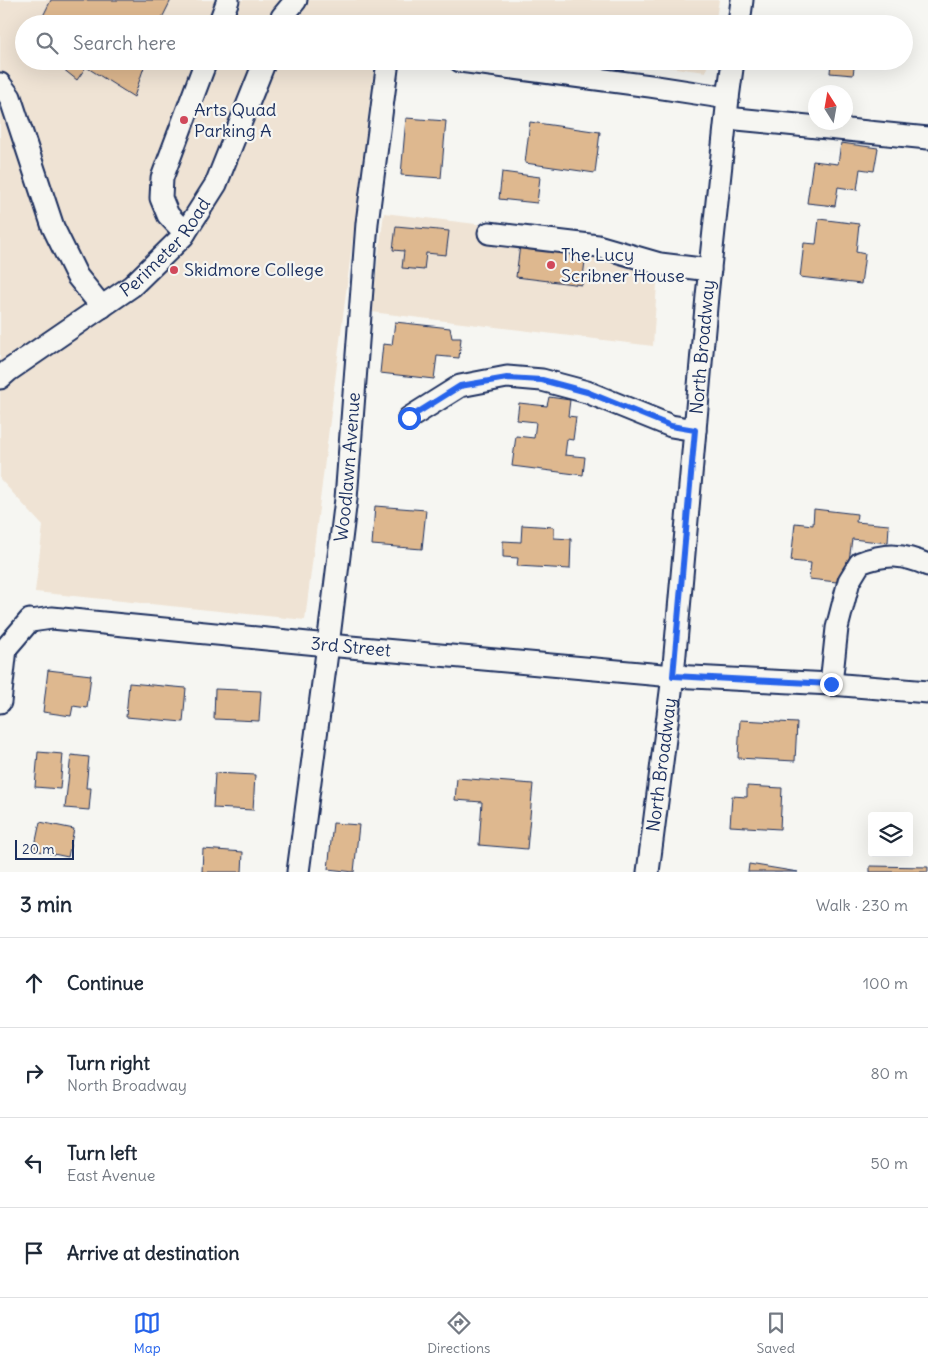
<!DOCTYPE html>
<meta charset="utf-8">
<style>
:root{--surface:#fff;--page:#f6f6f7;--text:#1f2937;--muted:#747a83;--line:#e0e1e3;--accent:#2563eb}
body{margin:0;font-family:Delius,sans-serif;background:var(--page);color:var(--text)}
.controls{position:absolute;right:15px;bottom:15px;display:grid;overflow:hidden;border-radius:5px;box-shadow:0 5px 20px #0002}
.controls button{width:45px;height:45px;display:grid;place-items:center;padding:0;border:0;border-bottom:1px solid var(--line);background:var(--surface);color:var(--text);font:25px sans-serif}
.compass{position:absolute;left:808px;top:85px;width:45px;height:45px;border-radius:50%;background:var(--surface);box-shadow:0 5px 20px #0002;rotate:349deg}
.scale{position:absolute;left:15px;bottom:12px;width:59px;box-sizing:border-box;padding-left:5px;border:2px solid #1b2f5e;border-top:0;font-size:14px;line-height:18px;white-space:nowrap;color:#1b2f5e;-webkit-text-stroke:4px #f6f6f2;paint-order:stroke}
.stop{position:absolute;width:15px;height:15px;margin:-11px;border:4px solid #2563eb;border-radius:50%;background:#fff}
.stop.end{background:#2563eb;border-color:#fff;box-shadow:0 1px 5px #0008}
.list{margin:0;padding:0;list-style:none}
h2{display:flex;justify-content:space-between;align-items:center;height:65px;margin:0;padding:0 20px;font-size:21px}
h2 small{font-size:16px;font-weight:400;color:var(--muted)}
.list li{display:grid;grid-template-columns:32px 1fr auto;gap:15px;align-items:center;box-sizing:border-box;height:90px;padding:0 20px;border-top:1px solid var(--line)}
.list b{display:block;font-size:19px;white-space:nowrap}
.list p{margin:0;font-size:16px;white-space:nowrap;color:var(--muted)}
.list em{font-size:16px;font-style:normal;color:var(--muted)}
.icon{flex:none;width:28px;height:28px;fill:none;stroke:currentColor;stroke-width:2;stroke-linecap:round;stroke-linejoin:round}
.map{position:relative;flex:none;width:928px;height:872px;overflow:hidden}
.search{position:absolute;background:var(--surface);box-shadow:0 5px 20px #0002;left:15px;right:15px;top:15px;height:55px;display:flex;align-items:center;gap:12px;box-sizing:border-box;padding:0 18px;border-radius:28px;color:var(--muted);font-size:19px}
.sheet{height:425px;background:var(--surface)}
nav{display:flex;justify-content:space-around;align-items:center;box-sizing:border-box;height:70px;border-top:1px solid var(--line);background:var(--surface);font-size:14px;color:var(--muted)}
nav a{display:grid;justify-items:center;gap:2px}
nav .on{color:var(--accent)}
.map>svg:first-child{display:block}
.built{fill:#efe3d4}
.building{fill:#deb88f;stroke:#1b2f5e}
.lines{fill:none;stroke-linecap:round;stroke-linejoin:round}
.minor-casing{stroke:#1b2f5e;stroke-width:25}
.minor{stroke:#f6f6f2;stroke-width:21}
.route{stroke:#2563eb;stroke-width:6}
.poi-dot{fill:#d1495b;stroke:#f6f6f2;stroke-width:2}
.labels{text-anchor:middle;stroke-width:4.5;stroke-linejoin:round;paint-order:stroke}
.poi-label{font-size:18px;fill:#1b2f5e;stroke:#f6f6f2;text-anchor:start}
.street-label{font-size:18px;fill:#1b2f5e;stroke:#f6f6f2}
</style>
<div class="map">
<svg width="928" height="872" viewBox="0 0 928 872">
<rect width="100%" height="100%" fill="#f6f6f2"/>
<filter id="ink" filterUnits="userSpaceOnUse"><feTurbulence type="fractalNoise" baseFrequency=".02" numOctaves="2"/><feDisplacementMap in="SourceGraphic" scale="10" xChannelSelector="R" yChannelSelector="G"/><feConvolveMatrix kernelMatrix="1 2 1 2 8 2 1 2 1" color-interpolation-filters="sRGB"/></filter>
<g filter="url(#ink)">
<path class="built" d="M 0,0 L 719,0 L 715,24 L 24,24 L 24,61 L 375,61 L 305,620 L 35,592 L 43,526 L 0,479 Z
M 621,61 L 708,61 L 706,72 Z
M 384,213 L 602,239 L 659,252 L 653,346 L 371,312 Z"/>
<path class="building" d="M 51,0 L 171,0 L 159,24 L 39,24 Z
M 835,20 L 874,24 L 834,24 Z
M 53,61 L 146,61 L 134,97 L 86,67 L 77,80 Z
M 831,61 L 855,61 L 853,75 L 830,73 Z
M 406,118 L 446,121 L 441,178 L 401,175 Z
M 530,122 L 600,132 L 595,173 L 525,163 Z
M 841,143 L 878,148 L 874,171 L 860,169 L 857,190 L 838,187 L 835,206 L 807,203 L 813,161 L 838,164 Z
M 502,172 L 540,177 L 537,203 L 499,199 Z
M 819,219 L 859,224 L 856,252 L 865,254 L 861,284 L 800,277 L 804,243 L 816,244 Z
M 396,226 L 449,231 L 446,255 L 426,253 L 424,270 L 402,268 L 404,251 L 393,250 Z
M 520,245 L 586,253 L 582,285 L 516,277 Z
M 395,322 L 450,328 L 452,338 L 461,338 L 459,358 L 437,356 L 434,379 L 380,373 L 383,344 L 392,345 Z
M 549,397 L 570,400 L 568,416 L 576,417 L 573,440 L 567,439 L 565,455 L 585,457 L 583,475 L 512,466 L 516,436 L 534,438 L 536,422 L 517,420 L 519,403 L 547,406 Z
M 375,506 L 426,510 L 422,549 L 372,545 Z
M 814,509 L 857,514 L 856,522 L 889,525 L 888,543 L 852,539 L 846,583 L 809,579 L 811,563 L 791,561 L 795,523 L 813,525 Z
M 522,525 L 554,527 L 554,538 L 571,539 L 570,569 L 517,566 L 518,558 L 503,557 L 503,541 L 521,542 Z
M 48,670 L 91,675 L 87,708 L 73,706 L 71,716 L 43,712 Z
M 129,683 L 186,688 L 183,722 L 126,717 Z
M 215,689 L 261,691 L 259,721 L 214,719 Z
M 740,720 L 797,723 L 795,761 L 738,758 Z
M 38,752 L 63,754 L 60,789 L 35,787 Z
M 71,755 L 89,757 L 86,788 L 91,788 L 89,810 L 65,808 Z
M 215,773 L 255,775 L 253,810 L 213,808 Z
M 457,778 L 533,784 L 527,849 L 479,845 L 482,802 L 455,800 Z
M 747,786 L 782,788 L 780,829 L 730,826 L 732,796 L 747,797 Z
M 40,822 L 74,829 L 68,857 L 34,850 Z
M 333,823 L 359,825 L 354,872 L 328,869 Z
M 203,849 L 243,852 L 242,872 L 202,872 Z
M 749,864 L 798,872 L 748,872 Z
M 870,866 L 928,867 L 928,872 L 870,872 Z"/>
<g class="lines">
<defs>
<g id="minor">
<path d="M 219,24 L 228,0"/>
<path d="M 279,24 L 282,17 L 296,0"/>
<path d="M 739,24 L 742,0"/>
<path d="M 460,61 L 650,86 L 728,98"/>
<path d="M 0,84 L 10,97 L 53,227 L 77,276 L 102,307"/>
<path d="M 727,118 L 928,138"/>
<path d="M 185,233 L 168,215 L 161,198 L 162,178 L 206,61"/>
<path d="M 489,233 L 598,246 L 660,264 L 710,270"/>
<path id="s1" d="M 0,378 L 8,371 L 132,286 L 183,236 L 216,184 L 265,61"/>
<path d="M 409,418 L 460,386 L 507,377 L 542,380 L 587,392 L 671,426 L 695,430"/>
<path d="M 831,684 L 837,628 L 849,581 L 860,563 C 886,553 903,554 928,565"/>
<path id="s2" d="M 0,702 L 6,648 L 30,620 L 31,621 L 52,618 L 328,645 L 673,676 L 831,684 L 928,692"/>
<path id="s3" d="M 298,872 L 328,645 L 346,499 L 367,223 L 388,61"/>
<path id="s4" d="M 648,872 L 673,676 L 707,296 L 728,98 L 733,61"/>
</g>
</defs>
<use href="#minor" class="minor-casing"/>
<use href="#minor" class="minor"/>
</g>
</g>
<g class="lines" filter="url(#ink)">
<path class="route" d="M 409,418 L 460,386 L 507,378 L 542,380 L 587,392 L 671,426 L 695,430 L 673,676 L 831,684"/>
</g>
<g class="poi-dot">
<circle cx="184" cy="120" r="5"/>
<circle cx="551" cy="265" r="5"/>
<circle cx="174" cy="270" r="5"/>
</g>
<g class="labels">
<g class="poi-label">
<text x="194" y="116">Arts Quad<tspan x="194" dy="21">Parking A</tspan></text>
<text x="561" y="261">The Lucy<tspan x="561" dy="21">Scribner House</tspan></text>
<text x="184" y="276">Skidmore College</text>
</g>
<g class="street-label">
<text dy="6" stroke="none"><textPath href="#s1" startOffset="212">Perimeter Road</textPath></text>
<text dy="6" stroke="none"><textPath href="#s4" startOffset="528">North Broadway</textPath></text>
<text dy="6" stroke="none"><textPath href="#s3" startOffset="408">Woodlawn Avenue</textPath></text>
<text dy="6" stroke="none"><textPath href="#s2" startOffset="414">3rd Street</textPath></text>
<text dy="6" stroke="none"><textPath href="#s4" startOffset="108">North Broadway</textPath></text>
</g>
</g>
</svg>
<div class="controls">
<button><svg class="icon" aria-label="layers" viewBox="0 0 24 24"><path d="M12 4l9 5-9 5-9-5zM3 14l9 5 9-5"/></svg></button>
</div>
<svg class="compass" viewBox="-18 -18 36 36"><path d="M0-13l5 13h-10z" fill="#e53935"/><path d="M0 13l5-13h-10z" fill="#747a83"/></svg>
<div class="scale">20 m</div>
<div class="stop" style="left:409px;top:418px"></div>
<div class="stop end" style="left:831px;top:684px"></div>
<div class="search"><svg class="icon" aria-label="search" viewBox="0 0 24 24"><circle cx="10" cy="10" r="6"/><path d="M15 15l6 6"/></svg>Search here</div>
</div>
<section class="sheet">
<h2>3 min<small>Walk · 230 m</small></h2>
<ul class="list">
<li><svg class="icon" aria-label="ahead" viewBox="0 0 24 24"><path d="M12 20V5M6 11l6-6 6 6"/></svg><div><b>Continue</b></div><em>100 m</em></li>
<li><svg class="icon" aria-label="right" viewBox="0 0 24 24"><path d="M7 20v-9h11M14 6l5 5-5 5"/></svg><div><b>Turn right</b><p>North Broadway</p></div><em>80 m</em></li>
<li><svg class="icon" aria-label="left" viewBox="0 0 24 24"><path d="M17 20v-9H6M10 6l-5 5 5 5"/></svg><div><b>Turn left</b><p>East Avenue</p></div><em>50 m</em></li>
<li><svg class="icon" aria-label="arrive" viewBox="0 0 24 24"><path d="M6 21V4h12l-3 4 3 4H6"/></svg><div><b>Arrive at destination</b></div></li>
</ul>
</section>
<nav>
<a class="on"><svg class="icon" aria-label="map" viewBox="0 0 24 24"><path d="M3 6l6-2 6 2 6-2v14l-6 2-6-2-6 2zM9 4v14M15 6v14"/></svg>Map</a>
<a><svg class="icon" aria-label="directions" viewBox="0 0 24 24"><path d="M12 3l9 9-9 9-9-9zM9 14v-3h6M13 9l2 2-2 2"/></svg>Directions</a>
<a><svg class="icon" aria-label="saved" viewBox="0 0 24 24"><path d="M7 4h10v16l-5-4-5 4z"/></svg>Saved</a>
</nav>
